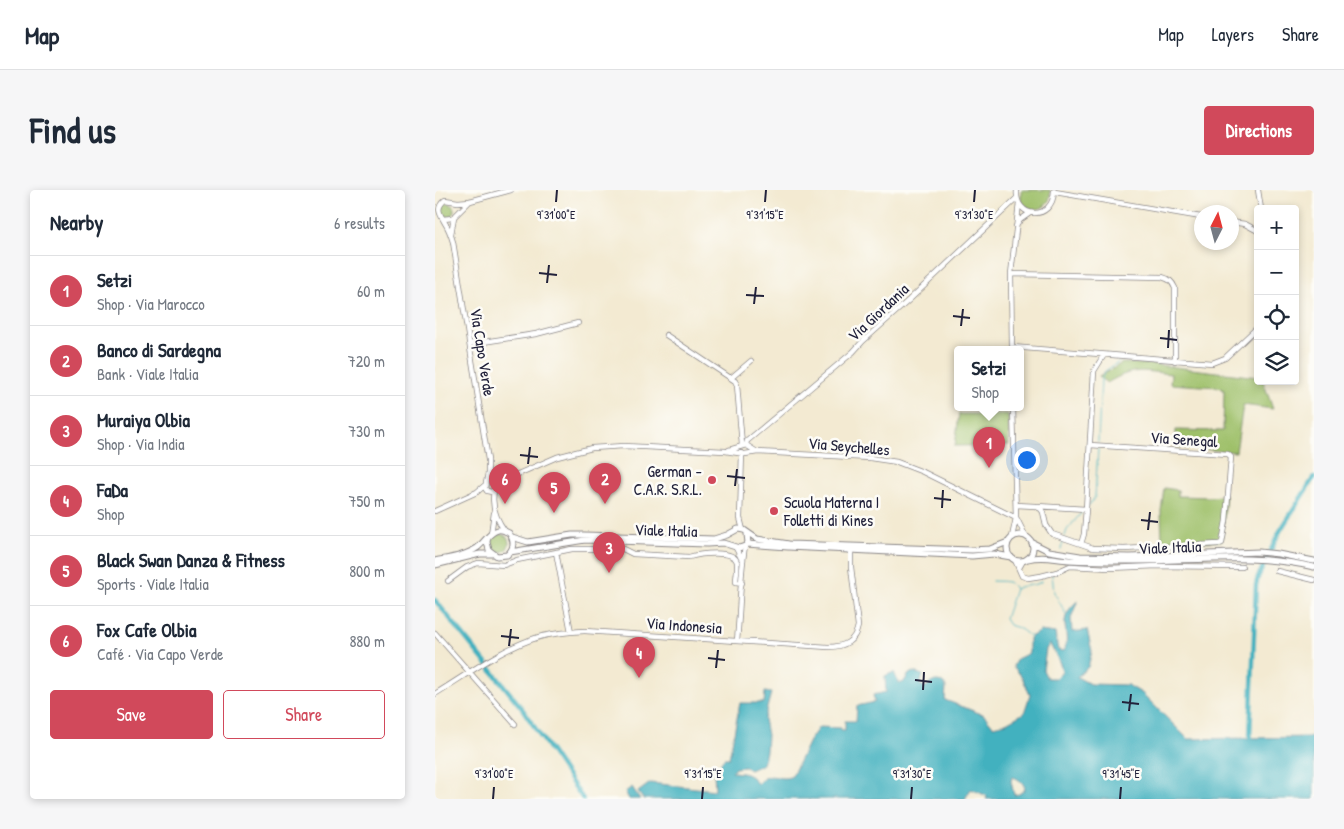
<!DOCTYPE html>
<meta charset="utf-8">
<style>
:root{--surface:#fff;--page:#f6f6f7;--text:#1f2937;--muted:#747a83;--line:#e0e1e3;--accent:#d1495b}
body{margin:0;font-family:"Patrick Hand",sans-serif;background:var(--page);color:var(--text)}
.controls{position:absolute;right:15px;top:15px;display:grid;overflow:hidden;border-radius:5px;box-shadow:0 2px 8px #0003}
.controls button{width:45px;height:45px;display:grid;place-items:center;padding:0;border:0;border-bottom:1px solid var(--line);background:var(--surface);color:var(--text);font:25px sans-serif}
.compass{position:absolute;left:759px;top:15px;width:45px;height:45px;border-radius:50%;background:var(--surface);box-shadow:0 2px 8px #0003;rotate:6deg}
.you{position:absolute;left:591px;top:269px;width:18px;height:18px;margin:-12px;border:4px solid #fff;border-radius:50%;background:#1a73e8;box-shadow:0 0 0 8px #1a73e833}
.badge{display:grid;place-items:center;width:32px;height:32px;border-radius:50%;background:var(--accent);color:#fff;font-size:16px;font-weight:700}
.pin{position:absolute;translate:-50% -41px;filter:drop-shadow(0 1px 2px #0008)}
.pin::after{content:'';position:absolute;top:26px;width:18px;height:15px;background:inherit;clip-path:polygon(0 0,100% 0,50% 100%)}
.popup{position:absolute;left:519px;top:156px;width:70px;height:65px;box-sizing:border-box;display:grid;place-content:center;border-radius:5px;background:var(--surface);filter:drop-shadow(0 1px 4px #0005);font-size:16px;white-space:nowrap;color:var(--muted)}
.popup b{font-size:19px;color:var(--text)}
.popup::after{content:'';position:absolute;left:50%;top:100%;margin-left:-10px;border:10px solid transparent;border-top-color:var(--surface)}
.list{margin:0;padding:0;list-style:none}
h2{display:flex;justify-content:space-between;align-items:center;height:65px;margin:0;padding:0 20px;font-size:21px}
h2 small{font-size:16px;font-weight:400;color:var(--muted)}
.list li{display:grid;grid-template-columns:32px 1fr auto;gap:15px;align-items:center;box-sizing:border-box;height:70px;padding:0 20px;border-top:1px solid var(--line)}
.list b{display:block;font-size:19px;white-space:nowrap}
.list p{margin:0;font-size:16px;white-space:nowrap;color:var(--muted)}
.list em{font-size:16px;font-style:normal;color:var(--muted)}
.actions{display:flex;gap:10px;padding:15px 20px}
.actions a{flex:1;padding:11px 0;border:1px solid var(--accent);border-radius:5px;text-align:center;font-size:18px;color:var(--accent)}
.actions .main{background:var(--accent);color:#fff}
.icon{flex:none;width:28px;height:28px;fill:none;stroke:currentColor;stroke-width:2;stroke-linecap:round;stroke-linejoin:round}
.map{position:relative;flex:none;width:879px;height:609px;overflow:hidden;border-radius:5px}
header{display:flex;align-items:center;gap:30px;box-sizing:border-box;height:70px;padding:0 25px;background:var(--surface);border-bottom:1px solid var(--line)}
header strong{font-size:24px}
nav{display:flex;gap:28px;margin-inline-start:auto;font-size:18px}
.intro{display:flex;align-items:center;justify-content:space-between;box-sizing:border-box;height:120px;padding:0 30px}
h1{margin:0;font-size:35px}
.button{padding:12px 22px;border-radius:5px;background:var(--accent);color:#fff;font-size:18px;font-weight:700}
main{display:flex;gap:30px;padding:0 30px}
aside{flex:1;background:var(--surface);border-radius:5px;box-shadow:0 2px 8px #0003}
.map>svg:first-child{display:block}
.green{fill:#9ec069;stroke:#607152}
.water{fill:#43b1bf;stroke:#326a7d;fill-rule:evenodd}
.lines{fill:none;stroke-linecap:round;stroke-linejoin:round}
.stream{stroke:#43b1bf;stroke-width:1}
.canal{stroke:#43b1bf;stroke-width:4.5}
.minor-casing{stroke:#8a8686;stroke-width:6}
.major-casing{stroke:#8a8686;stroke-width:7}
.minor{stroke:#fff;stroke-width:4.5}
.major{stroke:#fff;stroke-width:5}
.ticks{fill:none;stroke:#22223b;stroke-width:2}
.poi-dot{fill:#d1495b;stroke:#fdfcf7;stroke-width:2}
.labels{text-anchor:middle;stroke-width:5;stroke-linejoin:round;paint-order:stroke}
.street-label{font-size:16px;fill:#22223b;stroke:#fdfcf7}
.poi-label{font-size:16px;fill:#22223b;stroke:#fdfcf7;text-anchor:end}
.ticks-label{font-size:12px;text-anchor:middle;fill:#22223b;stroke:#fdfcf7;stroke-width:5;stroke-linejoin:round;paint-order:stroke}
</style>
<header>
<strong>Map</strong>
<nav><a>Map</a><a>Layers</a><a>Share</a></nav>
</header>
<div class="intro"><h1>Find us</h1><a class="button">Directions</a></div>
<main>
<aside>
<h2>Nearby<small>6 results</small></h2>
<ul class="list">
<li><span class="badge">1</span><div><b>Setzi</b><p>Shop · Via Marocco</p></div><em>60 m</em></li>
<li><span class="badge">2</span><div><b>Banco di Sardegna</b><p>Bank · Viale Italia</p></div><em>720 m</em></li>
<li><span class="badge">3</span><div><b>Muraiya Olbia</b><p>Shop · Via India</p></div><em>730 m</em></li>
<li><span class="badge">4</span><div><b>FaDa</b><p>Shop</p></div><em>750 m</em></li>
<li><span class="badge">5</span><div><b>Black Swan Danza &amp; Fitness</b><p>Sports · Viale Italia</p></div><em>800 m</em></li>
<li><span class="badge">6</span><div><b>Fox Cafe Olbia</b><p>Café · Via Capo Verde</p></div><em>880 m</em></li>
</ul>
<div class="actions"><a class="main">Save</a><a>Share</a></div>
</aside>
<div class="map">
<svg width="879" height="609" viewBox="0 0 879 609">
<rect width="100%" height="100%" fill="#fdfcf7"/>
<filter id="ink" filterUnits="userSpaceOnUse"><feTurbulence type="fractalNoise" baseFrequency=".02" numOctaves="2"/><feDisplacementMap in="SourceGraphic" scale="10" xChannelSelector="R" yChannelSelector="G"/><feConvolveMatrix kernelMatrix="1 2 1 2 8 2 1 2 1" color-interpolation-filters="sRGB"/></filter>
<filter id="wash" filterUnits="userSpaceOnUse"><feTurbulence type="fractalNoise" baseFrequency=".0096" numOctaves="4" result="noise"/><feDisplacementMap in="SourceGraphic" scale="20" xChannelSelector="R" yChannelSelector="G"/><feGaussianBlur stdDeviation="1.12" result="paint"/><feColorMatrix in="noise" values="0 0 0 0 0 0 0 0 0 0 0 0 0 0 0 0 0 1.4 0 .05"/><feComposite in="paint" operator="in"/></filter>
<g filter="url(#wash)">
<rect width="100%" height="100%" fill="#f3ead2"/>
<path class="green" d="M 586,0 L 615,0 C 618,19 597,26 586,11 Z
M5 20a7 7 0 1 1 14 0a7 7 0 1 1-14 0Z
M 687,173 L 715,174 L 823,187 L 823,191 L 828,191 L 838,219 L 808,215 L 801,262 L 740,257 L 741,240 L 788,241 L 789,200 L 783,197 L 735,194 L 736,184 C 706,181 699,177 672,193 L 664,187 Z
M 524,224 L 573,224 L 574,255 L 520,256 Z
M 729,298 L 743,300 L 743,306 L 777,307 L 791,305 L 787,351 L 727,353 L 726,321 Z
M56 353a9 9 0 1 1 18 0a9 9 0 1 1-18 0Z"/>
<path class="water" d="M 643,410 L 636,428 L 637,442 L 652,440 L 657,461 L 653,477 L 642,487 L 655,494 L 693,495 L 708,504 L 753,549 L 873,547 L 879,545 L 879,609 L 551,609 L 552,606 L 536,599 L 530,609 L 208,609 L 203,602 L 215,593 L 280,600 L 279,582 L 289,568 L 294,568 L 305,513 L 329,513 L 330,502 L 336,503 L 329,529 L 332,545 L 331,561 L 328,574 L 315,580 L 310,577 L 300,578 L 297,582 C 308,583 317,583 322,594 C 338,578 343,593 357,586 L 374,551 L 384,537 L 406,538 L 406,540 L 410,540 L 410,531 L 421,531 L 422,516 L 440,512 L 438,505 L 451,502 L 450,486 L 459,482 L 463,492 L 468,493 L 474,484 L 478,482 L 488,485 L 485,495 L 491,497 C 498,490 505,488 511,497 L 510,510 L 549,525 L 558,536 L 571,533 L 589,523 L 595,505 L 587,487 L 578,476 L 582,469 L 594,463 L 594,448 L 605,441 L 620,443 L 623,460 L 629,461 C 636,445 625,435 633,422 C 635,418 640,413 643,410 ZM 615,454 C 619,463 626,472 627,482 L 621,488 L 612,488 L 608,480 L 611,459 ZM 577,587 C 583,588 589,593 590,599 L 584,604 L 579,605 L 576,591 Z
M 197,597 L 205,609 L 194,609 L 190,602 Z"/>
<g class="lines">
<path class="stream" d="M 663,252 L 666,190 L 670,181 L 684,172
M 654,316 L 660,307 L 663,259
M 630,346 L 632,340 L 647,322
M 626,359 L 629,349
M 617,384 L 619,402 L 632,426
M 557,391 C 567,392 575,389 580,399
M 596,447 L 584,438 L 574,435 L 570,429 L 580,399 C 589,394 597,397 606,392"/>
<path class="canal" d="M 0,410 L 86,517 L 148,609
M 815,547 L 821,395 L 823,387 L 845,341 L 879,287"/>
</g>
</g>
<g filter="url(#ink)">
<g class="lines">
<defs>
<path id="minor" d="M 582,0 C 579,29 618,32 619,1
M 823,0 L 826,19
M 620,2 L 766,27
M 8,29 L 18,28 L 35,11
M 796,32 L 810,34 L 823,41
M 581,36 L 585,30 L 595,23
M 16,44 L 19,27
M 576,84 L 727,87 C 734,89 737,91 740,98 L 740,171
M 231,145 L 300,191 L 302,195 L 307,255
M 35,154 L 101,144 L 143,133
M 577,157 L 777,173 L 790,168 L 823,137
M 577,158 L 576,84 L 584,13
M 296,188 L 316,171
M 311,255 L 312,251 L 418,162 L 428,151 L 474,110 L 582,8
M 294,260 L 311,255 L 322,262
M 307,263 L 305,328 L 308,340
M 59,292 L 67,291 L 122,267 L 157,258 L 189,256 L 290,261 L 310,264 L 323,262 L 435,268 L 462,272 L 488,282 L 581,328
M 65,292 L 57,302 L 52,301 L 50,298 L 53,283 L 53,270 L 18,52 C 16,45 14,39 10,33 C 5,24 0,18 10,10 L 23,12 L 35,11 L 76,0
M 59,301 C 56,316 61,329 70,341
M 581,315 L 600,316 L 606,319 L 608,322 L 611,335 L 617,344 L 658,358 L 689,359 L 784,354 L 787,353 L 791,331 L 796,267 L 793,264 L 655,255
M 602,316 L 651,319
M 0,321 L 42,302 L 49,296
M 582,329 L 590,345
M 56,344 L 59,323
M 577,347 L 581,328 L 578,217
M 646,354 L 649,344 L 651,319 L 659,181 L 669,165
M 301,358 L 307,370
M 121,362 L 136,442
M 580,370 L 587,386 L 593,388 L 606,386 L 622,382 L 635,376 L 674,378 L 723,376 L 807,377
M 584,378 L 588,371
M 842,381 L 879,390
M 13,391 L 32,377 L 43,373 L 69,375 L 82,370 L 137,359 L 188,359 L 198,364 L 254,367 C 264,364 299,359 302,372 C 303,378 301,386 301,392 L 307,393
M 0,443 L 80,534
M 302,451 C 305,420 305,387 310,356
M 0,504 C 33,484 67,458 104,447 C 119,443 135,442 150,441 L 393,457 C 409,457 420,452 423,436 L 416,377 L 416,360"/>
<path id="major" d="M572 358a13 13 0 1 1 26 0a13 13 0 1 1-26 0Z
M 77,347 L 93,352 L 137,345 L 149,345 L 279,349 L 292,345 L 303,339 L 309,340 L 322,349 L 354,354 L 537,360 L 555,359 L 573,352
M 598,353 L 614,361 L 645,366 L 695,367 L 824,362 L 843,364 L 879,371
M 312,354 L 353,357 L 537,366 L 559,364 L 576,367
M 75,362 L 150,350 L 272,354 L 288,353 L 304,358 L 310,356 L 313,353 L 312,344
M 593,369 C 607,365 620,369 634,370 C 653,371 673,371 692,371 C 754,372 817,362 879,377
M 0,371 C 14,368 30,366 42,358 C 49,353 54,342 63,340 C 67,339 70,341 74,343 C 80,351 79,359 72,365 L 62,366 L 54,360 L 52,352 L 53,347
M 0,375 L 45,364 L 57,364"/>
</defs>
<use href="#minor" class="minor-casing"/>
<use href="#major" class="major-casing"/>
<use href="#minor" class="minor"/>
<use href="#major" class="major"/>
</g>
</g>
<path class="ticks" d="M 121,12 L 122,0M 330,12 L 331,0M 539,12 L 540,0M 104,83 L 122,85M 112,93 L 114,75M 311,105 L 329,106M 319,114 L 321,97M 518,126 L 535,128M 526,136 L 528,119M 725,148 L 742,150M 733,158 L 734,140M 85,265 L 103,267M 93,274 L 95,257M 292,286 L 310,288M 300,296 L 302,279M 499,308 L 516,310M 507,318 L 508,300M 706,330 L 723,332M 713,340 L 715,322M 66,446 L 84,448M 74,456 L 76,439M 273,468 L 290,470M 281,478 L 283,460M 480,490 L 497,492M 488,500 L 489,482M 687,512 L 704,514M 694,521 L 696,504M 58,609 L 59,597M 267,609 L 268,597M 476,609 L 477,597M 685,609 L 686,597"/>
<g class="poi-dot">
<circle cx="277" cy="290" r="5"/>
<circle cx="339" cy="321" r="5"/>
</g>
<g class="labels">
<g class="street-label">
<text transform="translate(443 122) rotate(-43)" y="6">Via Giordania</text>
<text transform="translate(48 162) rotate(81)" y="6">Via Capo Verde</text>
<text transform="translate(749 249) rotate(4)" y="6">Via Senegal</text>
<text transform="translate(414 256) rotate(5)" y="6">Via Seychelles</text>
<text transform="translate(231 340) rotate(2)" y="6">Viale Italia</text>
<text transform="translate(735 357) rotate(-2)" y="6">Viale Italia</text>
<text transform="translate(249 435) rotate(4)" y="6">Via Indonesia</text>
</g>
<g class="poi-label">
<text x="267" y="287">German -<tspan x="267" dy="18">C.A.R. S.R.L.</tspan></text>
<text x="349" y="318" text-anchor="start">Scuola Materna I<tspan x="349" dy="18">Folletti di Kines</tspan></text>
</g>
</g>
<g class="ticks-label">
<text x="121" y="29">9°31'00"E</text>
<text x="330" y="29">9°31'15"E</text>
<text x="539" y="29">9°31'30"E</text>
<text x="59" y="588">9°31'00"E</text>
<text x="268" y="588">9°31'15"E</text>
<text x="477" y="588">9°31'30"E</text>
<text x="686" y="588">9°31'45"E</text>
</g>
</svg>
<div class="controls">
<button>+</button>
<button>−</button>
<button><svg class="icon" aria-label="locate" viewBox="0 0 24 24"><circle cx="12" cy="12" r="6"/><path d="M12 2v4M12 18v4M2 12h4M18 12h4"/></svg></button>
<button><svg class="icon" aria-label="layers" viewBox="0 0 24 24"><path d="M12 4l9 5-9 5-9-5zM3 14l9 5 9-5"/></svg></button>
</div>
<svg class="compass" viewBox="-18 -18 36 36"><path d="M0-13l5 13h-10z" fill="#e53935"/><path d="M0 13l5-13h-10z" fill="#747a83"/></svg>
<div class="you"></div>
<div class="pin badge" style="left:554px;top:278px">1</div>
<div class="popup"><b>Setzi</b>Shop</div>
<div class="pin badge" style="left:170px;top:314px">2</div>
<div class="pin badge" style="left:174px;top:383px">3</div>
<div class="pin badge" style="left:204px;top:488px">4</div>
<div class="pin badge" style="left:119px;top:323px">5</div>
<div class="pin badge" style="left:70px;top:314px">6</div>
</div>
</main>
